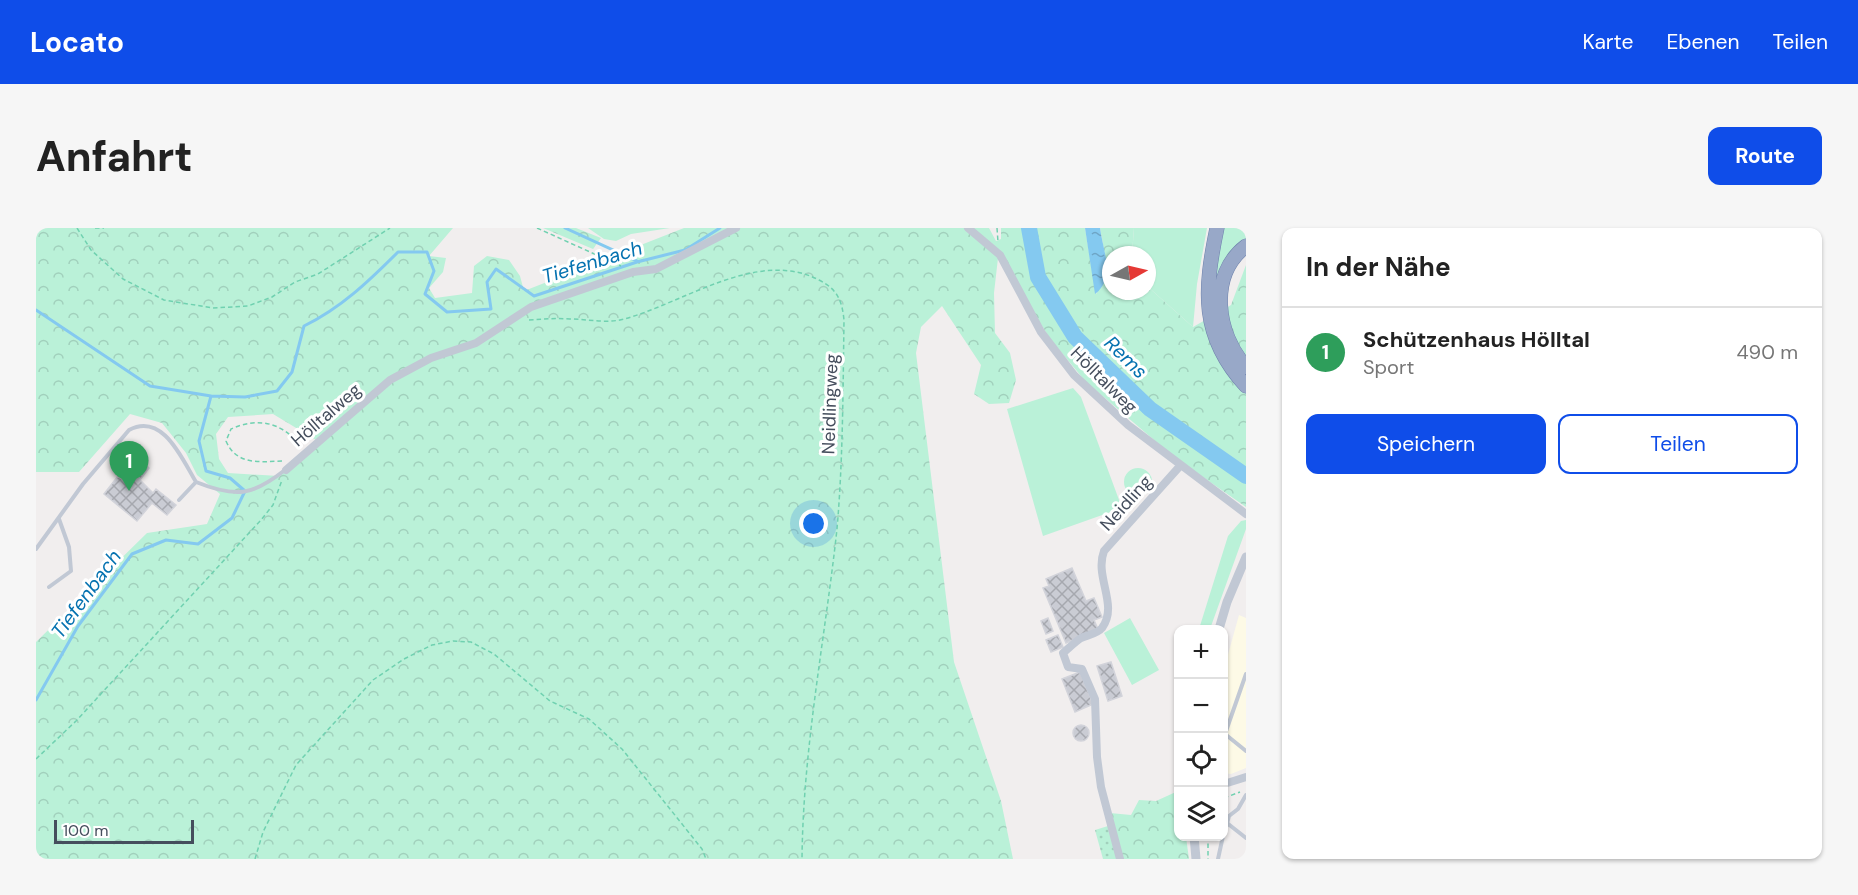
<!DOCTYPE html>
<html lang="de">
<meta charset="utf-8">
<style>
:root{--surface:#fff;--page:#f6f6f6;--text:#222;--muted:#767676;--line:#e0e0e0;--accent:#0f4de9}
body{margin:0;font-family:"DM Sans",sans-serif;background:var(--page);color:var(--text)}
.controls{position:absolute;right:18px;bottom:18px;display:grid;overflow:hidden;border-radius:12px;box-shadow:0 2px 4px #0004}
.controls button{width:54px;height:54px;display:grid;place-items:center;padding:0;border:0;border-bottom:2px solid var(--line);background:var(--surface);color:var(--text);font:30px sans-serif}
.compass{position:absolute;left:1066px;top:18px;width:54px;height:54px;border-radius:50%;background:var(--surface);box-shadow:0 2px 4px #0004;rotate:82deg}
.scale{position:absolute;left:18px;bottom:15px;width:140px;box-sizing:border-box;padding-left:6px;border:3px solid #454e5d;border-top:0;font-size:16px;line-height:21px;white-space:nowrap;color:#454e5d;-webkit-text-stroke:4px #fff;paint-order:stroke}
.you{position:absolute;left:778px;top:296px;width:21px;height:21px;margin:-15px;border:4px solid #fff;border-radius:50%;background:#1a73e8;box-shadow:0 0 0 9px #1a73e833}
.badge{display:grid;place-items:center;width:39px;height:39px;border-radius:50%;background:var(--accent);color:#fff;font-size:20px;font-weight:700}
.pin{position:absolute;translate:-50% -50px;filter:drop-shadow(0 2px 3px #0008)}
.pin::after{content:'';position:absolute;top:32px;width:21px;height:18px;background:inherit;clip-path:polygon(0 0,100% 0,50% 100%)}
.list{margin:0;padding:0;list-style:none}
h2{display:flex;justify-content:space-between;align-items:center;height:78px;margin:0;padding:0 24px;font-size:26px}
h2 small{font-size:20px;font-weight:400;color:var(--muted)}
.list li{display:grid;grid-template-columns:39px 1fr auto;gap:18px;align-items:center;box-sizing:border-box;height:90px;padding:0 24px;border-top:2px solid var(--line)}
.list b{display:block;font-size:22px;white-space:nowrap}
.list p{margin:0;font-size:20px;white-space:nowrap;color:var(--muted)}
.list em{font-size:20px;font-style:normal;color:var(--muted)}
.actions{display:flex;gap:12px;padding:18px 24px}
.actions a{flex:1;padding:14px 0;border:2px solid var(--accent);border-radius:12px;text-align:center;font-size:21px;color:var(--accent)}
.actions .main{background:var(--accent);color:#fff}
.icon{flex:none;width:33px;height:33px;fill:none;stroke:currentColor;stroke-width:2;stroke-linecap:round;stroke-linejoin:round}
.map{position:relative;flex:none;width:1210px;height:631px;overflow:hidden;border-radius:12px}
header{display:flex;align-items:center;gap:36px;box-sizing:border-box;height:84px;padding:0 30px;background:var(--accent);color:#fff}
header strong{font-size:28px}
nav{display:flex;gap:33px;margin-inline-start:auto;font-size:21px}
.intro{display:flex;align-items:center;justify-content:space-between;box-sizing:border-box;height:144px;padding:0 36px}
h1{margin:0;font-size:42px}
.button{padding:15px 27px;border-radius:12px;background:var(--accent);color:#fff;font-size:21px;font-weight:700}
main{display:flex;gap:36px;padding:0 36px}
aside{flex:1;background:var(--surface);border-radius:12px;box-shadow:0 2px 4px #0004}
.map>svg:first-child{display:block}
.commercial{fill:#fdfae6}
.green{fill:#baf1d8}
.forest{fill:url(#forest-crowns);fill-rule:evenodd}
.garden{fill:url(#garden-dots)}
.water{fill:url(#water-ripples)}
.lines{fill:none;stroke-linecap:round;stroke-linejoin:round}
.stream{stroke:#84c9f0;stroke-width:3}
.river{stroke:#84c9f0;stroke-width:16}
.building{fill:url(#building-cross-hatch);stroke:#d2d3da;stroke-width:1.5}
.trunk-casing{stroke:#6e82ac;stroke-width:15}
.path{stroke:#70d1b0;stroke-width:1.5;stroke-dasharray:4.5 3;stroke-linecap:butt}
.service{stroke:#c1c8d4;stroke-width:4}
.minor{stroke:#c1c8d4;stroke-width:8}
.tertiary{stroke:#c1c8d4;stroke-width:9}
.trunk{stroke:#98a8c8;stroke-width:14}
.labels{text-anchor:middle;stroke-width:6;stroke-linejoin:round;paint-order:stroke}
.street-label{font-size:18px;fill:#454e5d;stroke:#fff}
.water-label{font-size:20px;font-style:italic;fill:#0572b0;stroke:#fff}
</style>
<header>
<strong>Locato</strong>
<nav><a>Karte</a><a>Ebenen</a><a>Teilen</a></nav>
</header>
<div class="intro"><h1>Anfahrt</h1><a class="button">Route</a></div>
<main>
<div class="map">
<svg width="1210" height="631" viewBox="0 0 1210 631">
<defs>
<pattern id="forest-crowns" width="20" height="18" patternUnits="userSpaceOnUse" patternTransform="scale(1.5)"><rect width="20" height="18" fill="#baf1d8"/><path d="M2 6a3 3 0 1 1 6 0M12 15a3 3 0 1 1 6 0" fill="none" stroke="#a1d0bc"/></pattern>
<pattern id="garden-dots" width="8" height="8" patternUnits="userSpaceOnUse" patternTransform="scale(1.5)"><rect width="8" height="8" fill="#baf1d8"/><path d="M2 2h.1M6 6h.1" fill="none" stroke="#a1d0bc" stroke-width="1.8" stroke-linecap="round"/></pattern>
<pattern id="water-ripples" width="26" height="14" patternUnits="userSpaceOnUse" patternTransform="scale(1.5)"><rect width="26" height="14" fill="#84c9f0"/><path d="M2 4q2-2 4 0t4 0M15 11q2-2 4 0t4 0" fill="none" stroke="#6ea5c6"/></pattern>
<pattern id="building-cross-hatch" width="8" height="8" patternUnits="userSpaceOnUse" patternTransform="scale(1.5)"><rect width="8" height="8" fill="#caccd4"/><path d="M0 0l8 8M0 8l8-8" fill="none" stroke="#a6a8af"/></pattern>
</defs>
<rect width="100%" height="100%" fill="#f1eeee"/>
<path class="commercial" d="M 1203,387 L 1210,390 L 1210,540 L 1195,546 L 1188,545 L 1188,441 Z"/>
<path class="green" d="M 552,0 L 634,0 L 595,6 L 580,13 L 568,11 Z
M 1098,0 L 1171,0 L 1161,56 L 1157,99 L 1111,58 L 1111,27 L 1096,27 Z
M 1187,0 L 1210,0 L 1210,14 L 1181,63 L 1176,57 Z
M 1037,160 L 1045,169 L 1086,280 L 1007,308 L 971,181 Z
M1088 254a14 14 0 1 1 28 0a14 14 0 1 1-28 0Z
M 1210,292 L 1210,301 L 1174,401 L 1163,401 L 1192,308 L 1205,293 Z
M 1094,390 L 1123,442 L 1096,457 L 1068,405 Z"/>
<path class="forest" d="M 0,0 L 417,0 L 393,28 L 410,30 L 407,44 L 393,60 L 399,70 L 436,65 L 438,38 L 451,28 L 473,32 L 484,48 L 488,63 L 648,0 L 953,0 L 960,13 L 965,11 L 965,0 L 1049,0 L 1060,66 L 1072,44 L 1064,0 L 1098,0 L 1096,27 L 1075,27 L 1075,63 L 1111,63 L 1111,58 L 1157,99 L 1171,91 L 1210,162 L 1210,279 L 1138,229 L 1050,154 L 1015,112 L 962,30 L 958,65 L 959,105 L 974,125 L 980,152 L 973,175 L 953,176 L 938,166 L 945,137 L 906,78 L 885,99 L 880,125 L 918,434 L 965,573 L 977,631 L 0,631 L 0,414 L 111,305 L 171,296 L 184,266 L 161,247 L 150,225 L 126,195 L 94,186 L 43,244 L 0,244 ZM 237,186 L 285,215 L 243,248 L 192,245 L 183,231 L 180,206 L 192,189 Z
M 507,0 L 540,0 L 565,10 L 557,21 Z
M 1210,37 L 1210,132 L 1193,98 L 1190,80 L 1195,77 Z
M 1142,563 L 1142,608 L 1150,609 L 1153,631 L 1087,631 L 1074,585 L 1095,587 L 1103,572 L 1120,573 Z"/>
<path class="garden" d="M 1072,598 L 1081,631 L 1067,631 L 1059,602 Z"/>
<path class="water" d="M 1049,0 L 1064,0 C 1067,23 1080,50 1059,66 Z"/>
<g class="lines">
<path class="stream" d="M 529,0 L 601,33
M 0,82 L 114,158 L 175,168
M 0,472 L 42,398 L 96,326 L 130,312 L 162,316 L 196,290 L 209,263 L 194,250 L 170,243 L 163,213 L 175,168 L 209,169 L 241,163 L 256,144 L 268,98 C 305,80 333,53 362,24 L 391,24 L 398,43 L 389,66 L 411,84 L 455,81 L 451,54 L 460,41 L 498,68 L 601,34 L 649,22 L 684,0"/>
<path class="river" d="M 993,0 L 1002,49 L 1039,109 L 1114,181 L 1210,248"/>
</g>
<path class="building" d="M 108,235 L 113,240 L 104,252 L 117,265 L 120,261 L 140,277 L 131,287 L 116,275 L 101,293 L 68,266 L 82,248 L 91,255 Z
M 1036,340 L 1050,373 L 1058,370 L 1066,389 L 1058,392 L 1062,401 L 1030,415 L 1007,360 L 1013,358 L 1010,351 Z
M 1012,390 L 1017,403 L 1010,406 L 1005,393 Z
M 1022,407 L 1027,419 L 1015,424 L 1010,412 Z
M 1075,434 L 1086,468 L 1072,473 L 1061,438 Z
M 1044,444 L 1057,476 L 1039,484 L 1026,451 Z
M1037 505a8 8 0 1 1 16 0a8 8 0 1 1-16 0Z"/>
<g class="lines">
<defs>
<path id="trunk" d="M 1181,0 C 1168,62 1164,108 1210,158
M 1210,18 C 1172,47 1180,106 1210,139"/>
</defs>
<use href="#trunk" class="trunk-casing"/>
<path class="path" d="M 41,0 L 55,22 L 87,51 L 128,72 L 177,80 L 212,78 L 236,69 L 259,54 L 282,46 L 354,0
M 59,0 L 68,0
M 501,0 L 585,38
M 961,0 L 962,14
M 493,92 C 507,91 520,90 534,91 C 552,91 570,96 588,91 C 648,75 722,20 783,52 C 801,61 806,72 808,92 C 807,161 807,232 801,301 C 789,411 767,520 766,631
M 246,233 C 223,234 200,237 190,213 L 195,201 C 222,189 245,194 264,217
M 0,531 L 40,493 L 225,292 L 237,277 L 246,252
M 1188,570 L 1204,564
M 1172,608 L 1172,631
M 219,631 L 227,604 L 260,537 L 337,452 L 368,431 L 396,417 L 417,413 L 435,414 L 458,426 L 514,473 L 553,491 L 586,521 L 666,621 L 670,631"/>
<path class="service" d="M 143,272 L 160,254 C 200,270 216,268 249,242
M 0,321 L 47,256 L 93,202 C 127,184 146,231 160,254
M 13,359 L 35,343 L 33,319 L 23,291
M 1210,446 L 1189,506 L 1210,523
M 1191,595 L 1210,610
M 1188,607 L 1193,588 L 1202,581 L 1210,567
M 1182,631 L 1187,608"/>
<path class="minor" d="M 932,0 L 964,27 L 1005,104 L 1038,147 L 1092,197 L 1210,286
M 250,242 L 354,152 L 395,130 L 440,115 L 495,79 L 597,44 L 620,41 L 700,0
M 1188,556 L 1210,549
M 1084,631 L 1065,559 L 1061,529 L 1059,471 L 1046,441 L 1032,439 L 1027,425 C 1033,420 1039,414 1045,410 C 1052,407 1061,406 1066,400 C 1083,377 1058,349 1068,323 L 1144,238"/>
<path class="tertiary" d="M 1183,401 L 1191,374 L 1210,329
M 1158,608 L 1160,631"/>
<use href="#trunk" class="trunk"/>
</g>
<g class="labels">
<g class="street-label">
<text transform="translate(1068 152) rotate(45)" y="6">Hölltalweg</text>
<text transform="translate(794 176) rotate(-88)" y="6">Neidlingweg</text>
<text transform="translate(290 187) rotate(-41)" y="6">Hölltalweg</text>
<text transform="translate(1090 275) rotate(-48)" y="6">Neidling</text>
</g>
<g class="water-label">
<text transform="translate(556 34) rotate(-17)" y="7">Tiefenbach</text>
<text transform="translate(1090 129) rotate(44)" y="7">Rems</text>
<text transform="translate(50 366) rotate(-54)" y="7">Tiefenbach</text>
</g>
</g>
</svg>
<div class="controls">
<button>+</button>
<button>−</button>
<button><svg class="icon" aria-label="locate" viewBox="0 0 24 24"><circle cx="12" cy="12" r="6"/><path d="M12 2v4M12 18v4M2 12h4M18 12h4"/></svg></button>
<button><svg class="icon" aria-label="layers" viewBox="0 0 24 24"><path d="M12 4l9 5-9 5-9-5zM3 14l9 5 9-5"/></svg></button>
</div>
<svg class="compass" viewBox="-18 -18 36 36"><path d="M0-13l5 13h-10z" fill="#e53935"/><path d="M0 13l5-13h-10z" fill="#767676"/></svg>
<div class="scale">100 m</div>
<div class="you"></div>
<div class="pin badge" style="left:93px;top:263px;background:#2e9e5b">1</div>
</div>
<aside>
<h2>In der Nähe<small></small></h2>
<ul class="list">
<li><span class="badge" style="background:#2e9e5b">1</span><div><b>Schützenhaus Hölltal</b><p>Sport</p></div><em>490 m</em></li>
</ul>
<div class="actions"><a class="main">Speichern</a><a>Teilen</a></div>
</aside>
</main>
